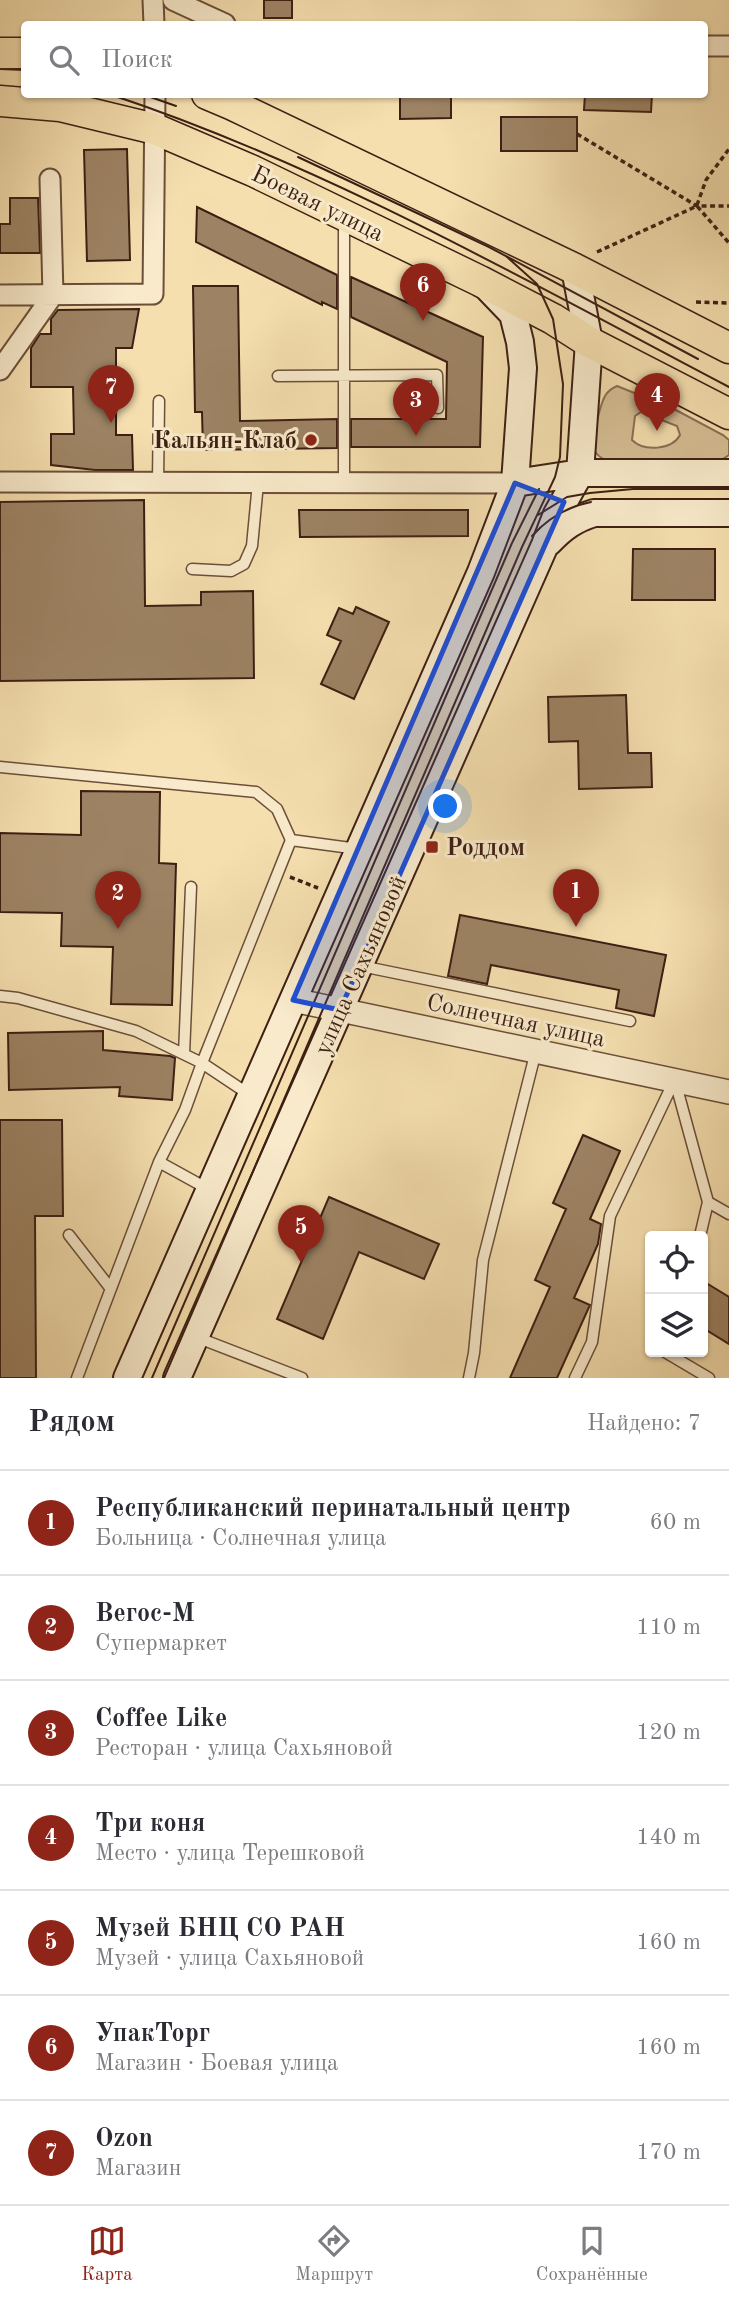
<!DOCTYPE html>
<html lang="ru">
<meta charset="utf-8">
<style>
:root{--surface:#fff;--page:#f2f2f3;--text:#2b2b33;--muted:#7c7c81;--line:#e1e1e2;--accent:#8f2418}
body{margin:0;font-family:"Old Standard TT",serif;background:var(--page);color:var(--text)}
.controls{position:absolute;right:21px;bottom:21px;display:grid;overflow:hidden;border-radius:7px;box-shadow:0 2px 5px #0004}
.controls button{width:63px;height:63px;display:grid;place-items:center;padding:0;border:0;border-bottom:2px solid var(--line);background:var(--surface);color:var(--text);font:35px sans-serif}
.you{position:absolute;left:446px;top:807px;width:24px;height:24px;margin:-18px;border:5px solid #fff;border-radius:50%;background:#1a73e8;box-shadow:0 0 0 10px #1a73e833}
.badge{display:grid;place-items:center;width:46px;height:46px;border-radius:50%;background:var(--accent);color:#fff;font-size:23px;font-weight:700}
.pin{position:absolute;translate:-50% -58px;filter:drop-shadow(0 2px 4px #0008)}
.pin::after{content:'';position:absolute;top:37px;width:24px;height:21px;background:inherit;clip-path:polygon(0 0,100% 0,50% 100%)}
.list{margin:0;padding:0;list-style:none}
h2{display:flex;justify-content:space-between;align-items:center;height:91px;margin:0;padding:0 28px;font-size:30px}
h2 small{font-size:23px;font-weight:400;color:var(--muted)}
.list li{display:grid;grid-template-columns:46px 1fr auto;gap:21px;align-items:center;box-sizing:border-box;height:105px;padding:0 28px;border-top:2px solid var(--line)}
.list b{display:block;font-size:26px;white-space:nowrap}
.list p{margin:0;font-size:23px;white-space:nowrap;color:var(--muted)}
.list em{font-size:23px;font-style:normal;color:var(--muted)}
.icon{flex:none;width:38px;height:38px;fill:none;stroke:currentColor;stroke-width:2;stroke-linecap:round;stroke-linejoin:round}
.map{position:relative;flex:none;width:729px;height:1378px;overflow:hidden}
.search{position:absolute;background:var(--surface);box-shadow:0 2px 5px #0004;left:21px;right:21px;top:21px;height:77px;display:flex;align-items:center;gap:18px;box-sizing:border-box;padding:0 24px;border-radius:7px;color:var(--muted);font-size:26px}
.sheet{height:826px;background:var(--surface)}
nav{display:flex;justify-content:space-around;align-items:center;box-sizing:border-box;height:98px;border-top:2px solid var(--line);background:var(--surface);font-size:19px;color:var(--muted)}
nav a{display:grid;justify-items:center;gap:4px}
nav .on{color:var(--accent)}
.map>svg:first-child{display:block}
.green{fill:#d6be94;stroke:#8a6e54;stroke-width:2;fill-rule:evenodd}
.building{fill:#9d8364;stroke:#3d1f13;stroke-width:2}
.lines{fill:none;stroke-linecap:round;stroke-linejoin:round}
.service-casing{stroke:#6b4f3a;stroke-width:13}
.minor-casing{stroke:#6b4f3a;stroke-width:23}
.tertiary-casing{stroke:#6b4f3a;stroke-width:26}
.secondary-casing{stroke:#3d1f13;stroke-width:30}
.primary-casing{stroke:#3d1f13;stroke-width:33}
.path{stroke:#3d1f13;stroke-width:3.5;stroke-dasharray:5 3.5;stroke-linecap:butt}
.service{stroke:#f8eacb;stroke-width:10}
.minor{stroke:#f8eacb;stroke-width:19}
.tertiary{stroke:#f8eacb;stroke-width:23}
.secondary{stroke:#f8eacb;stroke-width:26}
.primary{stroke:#f5dfaf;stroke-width:30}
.tram{stroke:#3d1f13;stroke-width:2}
.marked{fill:#1d4ed8;fill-opacity:0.2;stroke:#1d4ed8;stroke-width:5;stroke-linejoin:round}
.poi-dot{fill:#8f2418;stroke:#f8eacb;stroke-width:2.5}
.labels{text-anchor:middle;stroke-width:6;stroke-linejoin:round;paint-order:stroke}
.street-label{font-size:24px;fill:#3d1f13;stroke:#f8eacb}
.poi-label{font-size:24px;font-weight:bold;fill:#3d1f13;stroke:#f8eacb;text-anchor:end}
</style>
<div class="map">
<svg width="729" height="1378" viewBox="0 0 729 1378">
<rect width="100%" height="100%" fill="#f5dfaf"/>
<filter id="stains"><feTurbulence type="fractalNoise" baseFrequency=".00286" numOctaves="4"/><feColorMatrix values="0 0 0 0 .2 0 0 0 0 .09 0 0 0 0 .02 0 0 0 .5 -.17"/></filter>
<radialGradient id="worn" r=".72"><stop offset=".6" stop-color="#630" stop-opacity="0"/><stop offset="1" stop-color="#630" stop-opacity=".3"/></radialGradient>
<path class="green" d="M 617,386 L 674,409 L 723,435 L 729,440 L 729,455 L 721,460 L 608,461 C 603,459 597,456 595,451 C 591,442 600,405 605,396 C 608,391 612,388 617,386 ZM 641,412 L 677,426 L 680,435 C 672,450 644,452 632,440 L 635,416 Z"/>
<path class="building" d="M 264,0 L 292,0 L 292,18 L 264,18 Z
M 400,94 L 451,94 L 451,118 L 400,119 Z
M 585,94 L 652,94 L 651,112 L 584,110 Z
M 501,117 L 577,117 L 577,151 L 501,151 Z
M 127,149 L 130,260 L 87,261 L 84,150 Z
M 10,198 L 38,198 L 40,253 L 0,253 L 0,224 L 10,224 Z
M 197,207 L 337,275 L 337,309 L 322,302 L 322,305 L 196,242 Z
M 351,277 L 483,337 L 480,447 L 351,447 L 351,419 L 446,419 L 447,362 L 351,317 Z
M 193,286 L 238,286 L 240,421 L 337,419 L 337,448 L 203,450 L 202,412 L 195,412 Z
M 139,309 L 132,348 L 116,348 L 116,435 L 132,435 L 133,470 L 95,470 L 51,465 L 51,434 L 74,434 L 73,387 L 31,387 L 31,348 L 40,334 L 51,334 L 51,319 L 58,310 Z
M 144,500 L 145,606 L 201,605 L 201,592 L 253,591 L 254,678 L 0,681 L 0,502 Z
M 299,510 L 468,510 L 468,536 L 300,537 Z
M 633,549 L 715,549 L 715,600 L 632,600 Z
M 356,607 L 389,622 L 354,699 L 321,684 L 341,641 L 327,635 L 339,608 L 353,614 Z
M 626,695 L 628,753 L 651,753 L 652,787 L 579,789 L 578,741 L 549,742 L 548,697 Z
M 81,791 L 160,792 L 159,863 L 176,864 L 172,1005 L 111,1004 L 113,947 L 61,946 L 62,913 L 0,912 L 0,833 L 81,835 Z
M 460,915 L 666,955 L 654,1016 L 616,1008 L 619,990 L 491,965 L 487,984 L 448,976 Z
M 103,1031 L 103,1050 L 170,1056 L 175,1058 L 172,1100 L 119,1096 L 120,1087 L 9,1090 L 8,1033 Z
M 0,1120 L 62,1120 L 63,1216 L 35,1216 L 36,1378 L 0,1378 Z
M 583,1135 L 620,1151 L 590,1219 L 601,1224 L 598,1244 L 574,1298 L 590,1305 L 557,1378 L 510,1378 L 550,1287 L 535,1280 L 566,1209 L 553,1203 Z
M 329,1197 L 439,1244 L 424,1279 L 359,1252 L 323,1339 L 277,1319 Z
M 703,1281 L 729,1297 L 729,1344 L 703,1328 Z"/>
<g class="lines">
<defs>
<path id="service" d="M 344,221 L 344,484
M 278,376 L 437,375 L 438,408
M 158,482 L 159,401
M 192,569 L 231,571 L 244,564 L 252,546 L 258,483
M 0,767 L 256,792 L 277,809 L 291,840 L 202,1063 L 250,1095
M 291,840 L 358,849
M 361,966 L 630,1021
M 0,996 L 18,998 L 136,1031 L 202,1063 L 185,1110 L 159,1162 L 77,1378
M 184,1054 L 191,887
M 675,1081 L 708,1202 L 729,1214
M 159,1162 L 208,1189
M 69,1235 L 111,1289
M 700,1236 L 708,1202
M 196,1337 L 302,1378
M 665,1352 L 709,1378
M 469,1378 L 474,1353 L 483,1260 L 536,1051
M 575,1378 L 592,1342 L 610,1216 L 674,1081"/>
<path id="minor" d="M 153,0 L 154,24
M 173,0 L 225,24
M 704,46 L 729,46
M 0,295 L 153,294 L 155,94
M 0,370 L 53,295 L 50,179
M 0,482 L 515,483"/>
<path id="tertiary" d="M 293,1000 L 729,1092"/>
<path id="secondary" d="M 515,483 L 580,473 L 729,473
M 549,542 C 563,527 575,519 594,513 L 729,513
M 127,1378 L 481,572 L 515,483 L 523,368 L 520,342 L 513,314 L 489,289
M 177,1378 L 545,545 L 557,514 L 580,473 L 589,342 L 575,269"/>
<path id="primary" d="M 0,53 L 24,53
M 207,94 L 233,105 L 575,269 L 729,348
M 0,101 L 60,106 L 155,129 L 253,171 L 480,281 L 553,319 L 589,342 L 729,414"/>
</defs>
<use href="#service" class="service-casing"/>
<use href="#minor" class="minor-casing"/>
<use href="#tertiary" class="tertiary-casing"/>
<use href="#secondary" class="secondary-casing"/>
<use href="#primary" class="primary-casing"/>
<path class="path" d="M 577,134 L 697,206 L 729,206
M 697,205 L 706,180 L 729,149
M 597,252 L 697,206 L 729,243
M 696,302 L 729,303
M 290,877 L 318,888"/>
<use href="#service" class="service"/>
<use href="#minor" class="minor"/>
<use href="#tertiary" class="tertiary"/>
<use href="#secondary" class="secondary"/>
<use href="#primary" class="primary"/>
<path class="tram" d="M 0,69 L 24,70
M 109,94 C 326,166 527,281 729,387
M 142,94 L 176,106
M 298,157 L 489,247 L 698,359
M 538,515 L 567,497 L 590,493 L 633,489 L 729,489
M 532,536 C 548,518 566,507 591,502
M 152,1378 L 512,543 L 539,489
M 164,1378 L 522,547 L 555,477 L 560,457 L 563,384 L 553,319 L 537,284 L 507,257"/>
</g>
<path class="marked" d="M 515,483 L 564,502 L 340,1010 L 293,1000 Z"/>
<g class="poi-dot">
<circle cx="311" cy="440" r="7"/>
<rect x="425" y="840" width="14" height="14" rx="3.5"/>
</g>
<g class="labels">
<g class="street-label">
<text transform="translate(318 203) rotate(26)" y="8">Боевая улица</text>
<text transform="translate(360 965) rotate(-66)" y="8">улица Сахьяновой</text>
<text transform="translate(516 1020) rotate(12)" y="8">Солнечная улица</text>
</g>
<g class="poi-label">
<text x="297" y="448">Кальян-Клаб</text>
<text x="446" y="855" text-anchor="start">Роддом</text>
</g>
</g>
<rect width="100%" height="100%" filter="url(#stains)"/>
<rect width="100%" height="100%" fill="url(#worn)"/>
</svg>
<div class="controls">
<button><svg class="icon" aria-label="locate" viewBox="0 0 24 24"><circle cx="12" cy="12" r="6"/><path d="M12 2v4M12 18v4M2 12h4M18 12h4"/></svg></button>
<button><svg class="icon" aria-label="layers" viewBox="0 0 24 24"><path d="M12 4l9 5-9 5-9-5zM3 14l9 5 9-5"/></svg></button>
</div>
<div class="you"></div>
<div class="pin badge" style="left:576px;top:927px">1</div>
<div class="pin badge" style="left:118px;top:929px">2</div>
<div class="pin badge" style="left:416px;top:436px">3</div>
<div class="pin badge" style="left:657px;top:431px">4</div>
<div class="pin badge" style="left:301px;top:1263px">5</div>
<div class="pin badge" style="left:423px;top:321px">6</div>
<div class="pin badge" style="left:111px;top:423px">7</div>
<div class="search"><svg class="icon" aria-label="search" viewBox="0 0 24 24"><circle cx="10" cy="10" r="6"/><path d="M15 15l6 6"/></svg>Поиск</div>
</div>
<section class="sheet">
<h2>Рядом<small>Найдено: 7</small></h2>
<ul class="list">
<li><span class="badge">1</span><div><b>Республиканский перинатальный центр</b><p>Больница · Солнечная улица</p></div><em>60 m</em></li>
<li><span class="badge">2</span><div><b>Вегос-М</b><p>Супермаркет</p></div><em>110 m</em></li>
<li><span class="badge">3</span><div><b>Coffee Like</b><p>Ресторан · улица Сахьяновой</p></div><em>120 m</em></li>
<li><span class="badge">4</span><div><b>Три коня</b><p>Место · улица Терешковой</p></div><em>140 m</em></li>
<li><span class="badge">5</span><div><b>Музей БНЦ СО РАН</b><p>Музей · улица Сахьяновой</p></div><em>160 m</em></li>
<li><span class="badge">6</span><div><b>УпакТорг</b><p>Магазин · Боевая улица</p></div><em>160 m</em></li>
<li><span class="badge">7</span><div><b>Ozon</b><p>Магазин</p></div><em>170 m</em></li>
</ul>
</section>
<nav>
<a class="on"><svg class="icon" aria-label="map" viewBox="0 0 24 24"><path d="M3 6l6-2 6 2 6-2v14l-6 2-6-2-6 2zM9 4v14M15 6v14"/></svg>Карта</a>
<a><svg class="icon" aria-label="directions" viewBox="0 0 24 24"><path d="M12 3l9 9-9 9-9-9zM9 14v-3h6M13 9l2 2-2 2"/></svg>Маршрут</a>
<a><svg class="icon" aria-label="saved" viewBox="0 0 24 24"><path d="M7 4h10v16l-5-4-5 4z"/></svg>Сохранённые</a>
</nav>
